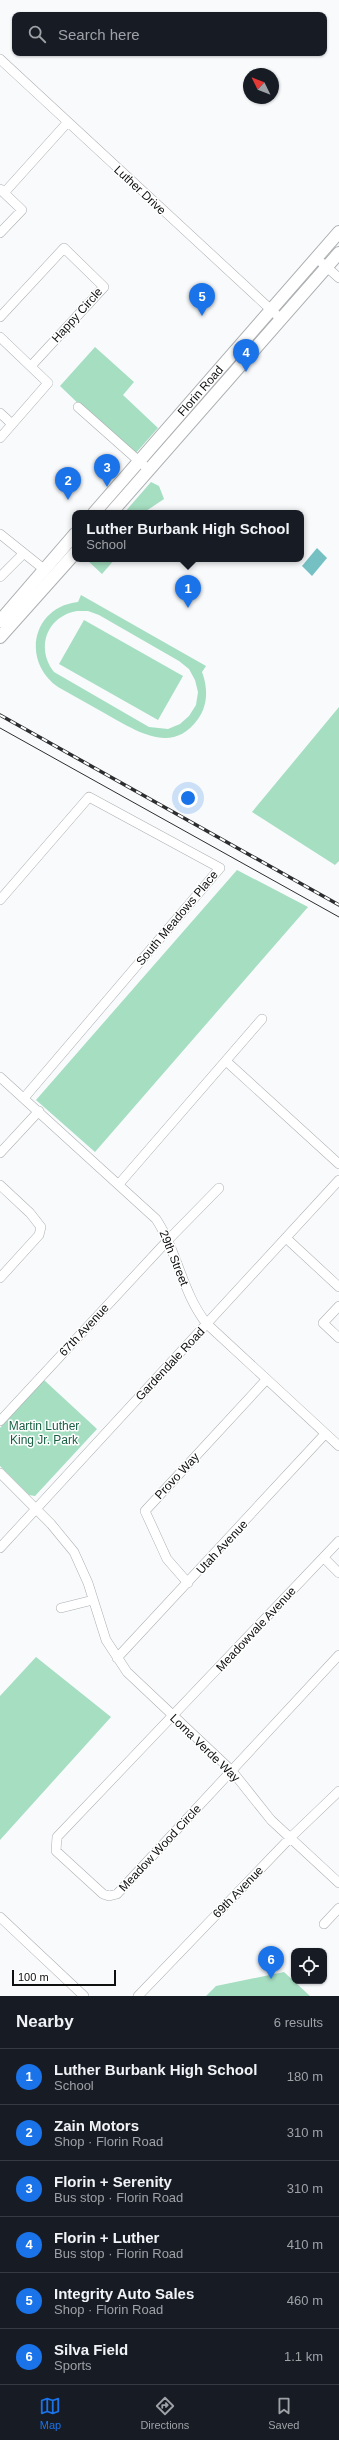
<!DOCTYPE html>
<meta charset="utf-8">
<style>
:root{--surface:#171b24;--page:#20242c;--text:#f1f3f6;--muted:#9ea1a6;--line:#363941;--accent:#1a73e8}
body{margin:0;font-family:Helvetica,sans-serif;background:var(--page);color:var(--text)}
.controls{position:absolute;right:12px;bottom:12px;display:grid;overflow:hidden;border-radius:8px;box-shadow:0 1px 3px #0004}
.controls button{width:36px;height:36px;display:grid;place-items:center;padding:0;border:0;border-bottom:1px solid var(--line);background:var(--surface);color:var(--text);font:20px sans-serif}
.compass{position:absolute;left:243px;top:68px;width:36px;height:36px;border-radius:50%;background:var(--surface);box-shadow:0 1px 3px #0004;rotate:313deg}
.scale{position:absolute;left:12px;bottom:10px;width:104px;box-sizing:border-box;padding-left:4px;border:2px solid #0e0f0f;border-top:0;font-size:11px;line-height:14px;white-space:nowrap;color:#0e0f0f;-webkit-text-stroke:3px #fff;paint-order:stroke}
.you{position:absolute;left:188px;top:798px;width:14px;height:14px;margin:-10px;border:3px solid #fff;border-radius:50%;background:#1a73e8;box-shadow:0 0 0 6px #1a73e833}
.badge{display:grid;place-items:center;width:26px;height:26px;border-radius:50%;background:var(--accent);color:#fff;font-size:13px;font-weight:700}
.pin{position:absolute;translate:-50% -33px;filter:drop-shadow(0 1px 2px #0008)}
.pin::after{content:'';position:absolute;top:21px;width:14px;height:12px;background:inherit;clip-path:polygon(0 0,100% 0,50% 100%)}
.popup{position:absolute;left:72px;top:510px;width:232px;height:52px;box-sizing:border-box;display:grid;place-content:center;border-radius:8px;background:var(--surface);filter:drop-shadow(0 1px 3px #0005);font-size:13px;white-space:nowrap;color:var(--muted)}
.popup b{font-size:15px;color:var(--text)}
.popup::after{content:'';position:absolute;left:50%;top:100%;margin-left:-8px;border:8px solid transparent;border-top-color:var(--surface)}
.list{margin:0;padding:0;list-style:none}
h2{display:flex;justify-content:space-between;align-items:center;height:52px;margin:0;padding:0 16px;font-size:17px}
h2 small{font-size:13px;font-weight:400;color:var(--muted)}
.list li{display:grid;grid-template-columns:26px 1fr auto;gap:12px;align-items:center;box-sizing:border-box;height:56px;padding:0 16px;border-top:1px solid var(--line)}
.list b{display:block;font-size:15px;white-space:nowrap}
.list p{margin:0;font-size:13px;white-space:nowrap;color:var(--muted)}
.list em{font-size:13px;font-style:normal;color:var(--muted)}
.icon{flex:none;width:22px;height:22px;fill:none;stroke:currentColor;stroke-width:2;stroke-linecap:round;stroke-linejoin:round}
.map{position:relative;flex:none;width:339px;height:1996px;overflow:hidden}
.search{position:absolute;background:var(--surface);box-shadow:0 1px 3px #0004;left:12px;right:12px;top:12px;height:44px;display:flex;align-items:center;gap:10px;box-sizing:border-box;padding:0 14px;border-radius:8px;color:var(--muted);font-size:15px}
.sheet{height:388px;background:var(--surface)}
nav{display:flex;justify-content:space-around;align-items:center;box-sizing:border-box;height:56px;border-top:1px solid var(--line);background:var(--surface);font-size:11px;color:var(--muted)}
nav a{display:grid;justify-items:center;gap:2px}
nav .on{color:var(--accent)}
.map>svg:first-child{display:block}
.green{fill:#a5dec1;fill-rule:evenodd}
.water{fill:#74c0c2}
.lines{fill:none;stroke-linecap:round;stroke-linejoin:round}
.minor-casing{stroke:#acafb1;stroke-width:10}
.major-casing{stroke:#acafb1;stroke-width:14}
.minor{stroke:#fff;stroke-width:9}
.major{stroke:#fff;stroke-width:12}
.tram{stroke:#2d2e2f;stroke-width:1}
.rail-casing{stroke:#2d2e2f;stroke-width:3.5}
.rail{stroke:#fff;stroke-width:2;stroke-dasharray:6;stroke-linecap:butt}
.labels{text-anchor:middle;stroke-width:3;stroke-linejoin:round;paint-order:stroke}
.street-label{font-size:12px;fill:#0e0f0f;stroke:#fff}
.park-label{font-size:12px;fill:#175f42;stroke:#fff}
</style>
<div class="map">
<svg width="339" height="1996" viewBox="0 0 339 1996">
<rect width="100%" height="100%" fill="#f8fafc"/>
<path class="green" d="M 95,347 L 134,382 L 123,395 L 158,428 L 135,454 L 128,451 L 60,386 Z
M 151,482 L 159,486 L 164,499 L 143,513 L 124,513 Z
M 86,559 L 115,559 L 102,574 Z
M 81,595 L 206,666 L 202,672 C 208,688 208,705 198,719 C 172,756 135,730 106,714 C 90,705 74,696 58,687 C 21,661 32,607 78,602 ZM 77,611 L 88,611 L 99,615 L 179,661 L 189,669 L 195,680 L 198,692 L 196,705 L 189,716 L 180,724 L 168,729 L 149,727 L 54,672 C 35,648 47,616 77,611 Z
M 84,620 L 183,676 L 158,720 L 59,664 Z
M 339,707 L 339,861 L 335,865 L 252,812 Z
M 237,870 L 308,907 L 95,1152 L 36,1100 Z
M 44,1380 L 97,1429 L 35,1496 L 29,1495 L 0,1466 L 0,1428 Z
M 36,1657 L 111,1717 L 0,1840 L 0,1696 Z
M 284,1972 L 310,1996 L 206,1996 L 216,1986 Z"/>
<path class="water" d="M 317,548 L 327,558 L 312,576 L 302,566 Z"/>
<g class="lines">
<defs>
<path id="minor" d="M 0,59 L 281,319
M 0,189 L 22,210 L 0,233
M 4,193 L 67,123
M 322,263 L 339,278
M 0,317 L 64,248 L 104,287 L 31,366
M 0,337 L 48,383 L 0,438
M 78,407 L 149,470
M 0,413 L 12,424
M 0,534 L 45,570
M 0,577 L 23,554
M 0,900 L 89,797 L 220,868 L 24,1098
M 226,1061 L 339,1164
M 0,1077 L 156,1219 C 178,1252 182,1293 207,1324 L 339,1446
M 0,1153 L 39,1111
M 119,1184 L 262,1019
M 0,1185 L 30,1213 L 41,1227 L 39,1235 L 0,1278
M 286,1238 L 339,1287
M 339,1306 L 323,1323 L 339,1338
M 0,1421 L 168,1240 L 219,1188
M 0,1473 L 51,1524 L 74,1552 L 88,1583 L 106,1640 L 127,1672 L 232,1771 L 271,1820 L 339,1883
M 339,1541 L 57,1837 L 56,1851 L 103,1894 L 109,1896 L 117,1894 L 339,1655
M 0,1548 L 339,1180
M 324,1558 L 339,1573
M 188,1583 L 167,1559 L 145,1511 L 266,1380
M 61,1608 L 93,1600
M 117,1658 L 325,1434
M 0,1917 L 84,1996
M 324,1924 L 339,1908
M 138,1996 L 290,1838 L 339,1791"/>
<g id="major">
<path id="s1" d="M 94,513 L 339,232"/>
<path d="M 111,513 L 339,253"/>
<path d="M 0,621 L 75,534"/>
<path d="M 0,637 L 75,553"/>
</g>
</defs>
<use href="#minor" class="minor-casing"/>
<use href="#major" class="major-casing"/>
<use href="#minor" class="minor"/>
<use href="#major" class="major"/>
<path class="tram" d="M 0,728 L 339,917"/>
<defs>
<path id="rail" d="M 0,715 L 339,905"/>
</defs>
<use href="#rail" class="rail-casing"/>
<use href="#rail" class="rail"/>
</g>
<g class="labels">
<g class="street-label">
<text transform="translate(140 190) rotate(43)" y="4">Luther Drive</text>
<text transform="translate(77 315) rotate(-48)" y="4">Happy Circle</text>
<text dy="4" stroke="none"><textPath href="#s1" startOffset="162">Florin Road</textPath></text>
<text transform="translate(177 918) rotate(-50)" y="4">South Meadows Place</text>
<text transform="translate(174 1258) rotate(68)" y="4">29th Street</text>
<text transform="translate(84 1330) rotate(-47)" y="4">67th Avenue</text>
<text transform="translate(170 1364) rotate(-47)" y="4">Gardendale Road</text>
<text transform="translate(177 1476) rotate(-47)" y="4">Provo Way</text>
<text transform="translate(222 1547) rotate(-47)" y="4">Utah Avenue</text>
<text transform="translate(256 1629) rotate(-47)" y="4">Meadowvale Avenue</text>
<text transform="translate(205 1748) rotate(44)" y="4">Loma Verde Way</text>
<text transform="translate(160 1848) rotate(-47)" y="4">Meadow Wood Circle</text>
<text transform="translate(238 1892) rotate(-46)" y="4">69th Avenue</text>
</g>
<g class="park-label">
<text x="44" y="1430">Martin Luther<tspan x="44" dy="14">King Jr. Park</tspan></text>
</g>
</g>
</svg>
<div class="controls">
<button><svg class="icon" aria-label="locate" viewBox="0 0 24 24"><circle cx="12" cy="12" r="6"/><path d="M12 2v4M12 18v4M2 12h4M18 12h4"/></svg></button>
</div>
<svg class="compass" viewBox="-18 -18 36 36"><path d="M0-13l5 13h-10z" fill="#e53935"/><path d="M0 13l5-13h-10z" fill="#9ea1a6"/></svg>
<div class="scale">100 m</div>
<div class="you"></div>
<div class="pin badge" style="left:188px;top:608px">1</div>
<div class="popup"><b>Luther Burbank High School</b>School</div>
<div class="pin badge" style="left:68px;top:500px">2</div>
<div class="pin badge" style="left:107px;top:487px">3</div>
<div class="pin badge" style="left:246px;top:372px">4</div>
<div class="pin badge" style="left:202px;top:316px">5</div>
<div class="pin badge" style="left:271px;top:1979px">6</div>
<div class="search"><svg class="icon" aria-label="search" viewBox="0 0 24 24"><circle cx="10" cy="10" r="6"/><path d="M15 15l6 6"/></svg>Search here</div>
</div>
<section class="sheet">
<h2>Nearby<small>6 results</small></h2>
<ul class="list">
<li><span class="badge">1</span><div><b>Luther Burbank High School</b><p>School</p></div><em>180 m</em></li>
<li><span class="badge">2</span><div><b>Zain Motors</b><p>Shop · Florin Road</p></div><em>310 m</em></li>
<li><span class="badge">3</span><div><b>Florin + Serenity</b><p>Bus stop · Florin Road</p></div><em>310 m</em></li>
<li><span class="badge">4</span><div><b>Florin + Luther</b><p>Bus stop · Florin Road</p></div><em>410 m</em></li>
<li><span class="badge">5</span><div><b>Integrity Auto Sales</b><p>Shop · Florin Road</p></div><em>460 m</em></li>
<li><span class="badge">6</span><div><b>Silva Field</b><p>Sports</p></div><em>1.1 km</em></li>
</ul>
</section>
<nav>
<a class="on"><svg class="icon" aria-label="map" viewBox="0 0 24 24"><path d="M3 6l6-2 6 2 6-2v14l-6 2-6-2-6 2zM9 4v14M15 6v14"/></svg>Map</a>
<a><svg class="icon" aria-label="directions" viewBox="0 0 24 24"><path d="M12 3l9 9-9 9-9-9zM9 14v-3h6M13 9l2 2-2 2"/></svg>Directions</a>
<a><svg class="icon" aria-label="saved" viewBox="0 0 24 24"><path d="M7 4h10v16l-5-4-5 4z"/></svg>Saved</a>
</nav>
